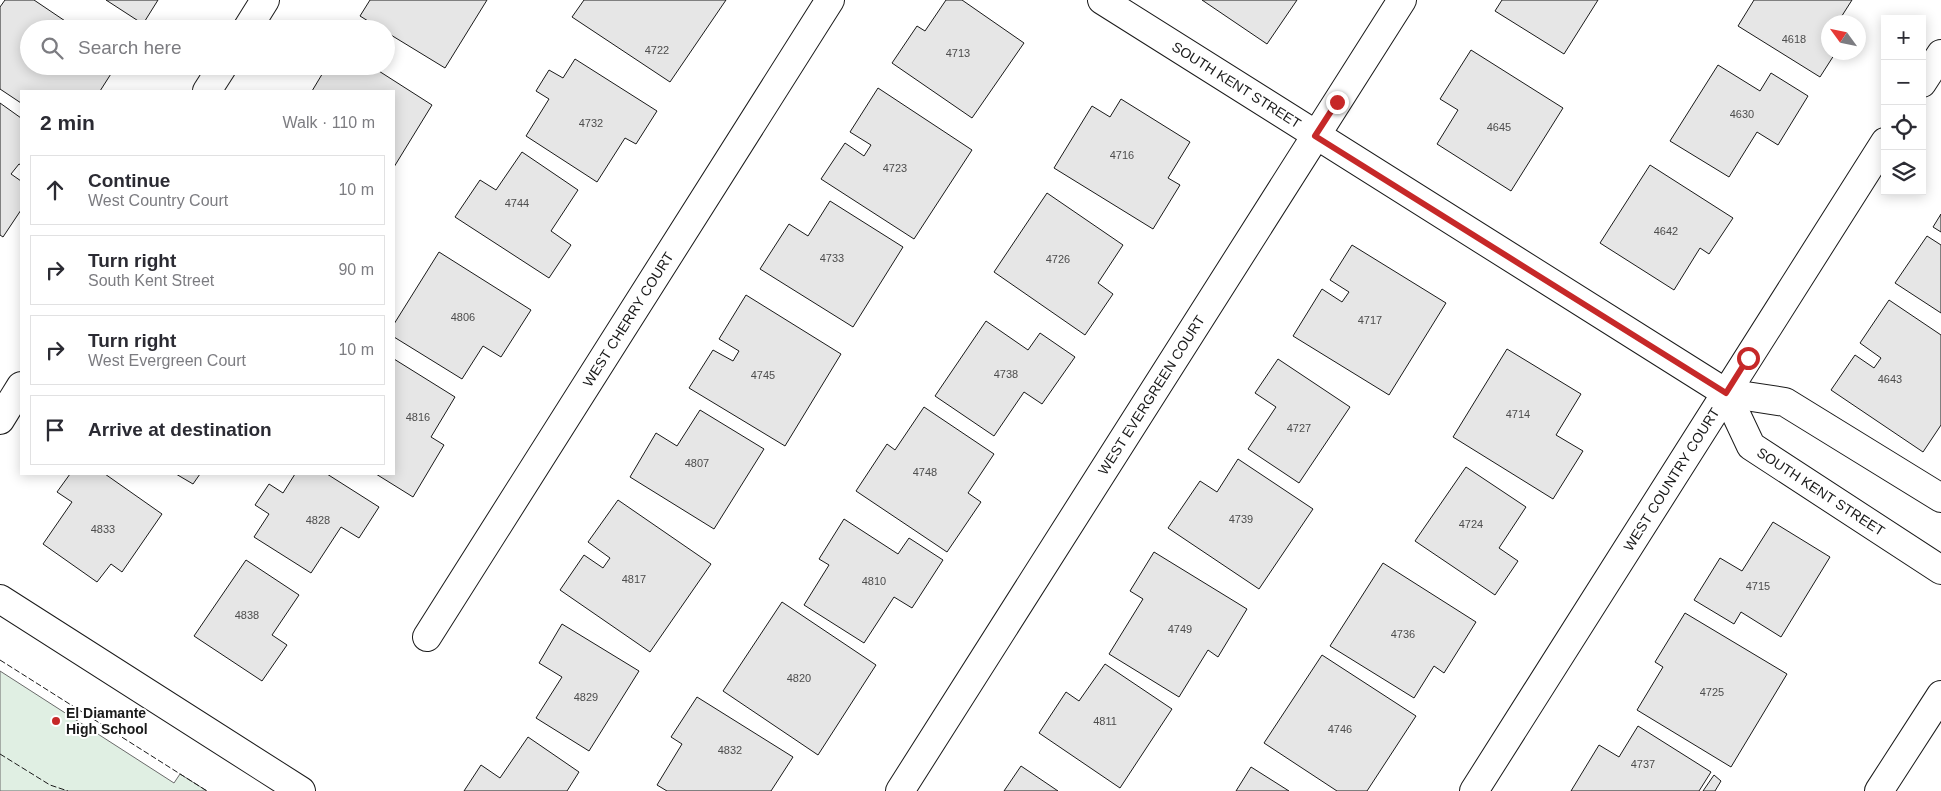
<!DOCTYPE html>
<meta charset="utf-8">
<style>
:root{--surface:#fff;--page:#f7f7f7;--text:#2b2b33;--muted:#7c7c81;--line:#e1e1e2}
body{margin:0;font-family:Arial,sans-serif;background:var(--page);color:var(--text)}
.controls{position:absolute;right:15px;top:15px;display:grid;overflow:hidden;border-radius:0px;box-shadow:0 2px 12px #0003}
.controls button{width:45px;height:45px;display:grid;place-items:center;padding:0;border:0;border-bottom:1px solid var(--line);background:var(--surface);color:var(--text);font:25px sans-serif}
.compass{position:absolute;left:1821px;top:15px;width:45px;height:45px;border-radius:50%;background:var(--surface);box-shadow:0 2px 12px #0003;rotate:303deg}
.stop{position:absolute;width:15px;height:15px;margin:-11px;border:4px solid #c62828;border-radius:50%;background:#fff}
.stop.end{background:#c62828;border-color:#fff;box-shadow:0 1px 5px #0008}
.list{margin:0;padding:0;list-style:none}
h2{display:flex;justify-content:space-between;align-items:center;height:65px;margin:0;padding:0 20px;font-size:21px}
h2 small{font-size:16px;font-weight:400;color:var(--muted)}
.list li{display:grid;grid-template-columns:32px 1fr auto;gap:15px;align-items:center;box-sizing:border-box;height:70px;margin:0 10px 10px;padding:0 10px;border:1px solid var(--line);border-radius:0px}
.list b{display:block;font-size:19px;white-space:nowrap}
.list p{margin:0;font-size:16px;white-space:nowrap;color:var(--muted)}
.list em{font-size:16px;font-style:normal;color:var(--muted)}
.icon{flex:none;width:28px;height:28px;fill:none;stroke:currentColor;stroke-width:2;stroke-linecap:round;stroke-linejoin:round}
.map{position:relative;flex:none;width:1941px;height:791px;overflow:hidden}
.search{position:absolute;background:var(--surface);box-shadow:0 2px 12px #0003;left:20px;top:20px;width:375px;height:55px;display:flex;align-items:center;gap:12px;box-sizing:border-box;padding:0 18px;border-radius:28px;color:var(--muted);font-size:19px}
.panel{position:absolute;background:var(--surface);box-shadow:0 2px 12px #0003;left:20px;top:90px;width:375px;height:385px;border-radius:0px}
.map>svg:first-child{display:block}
.green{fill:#e0efe3;stroke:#6a6a6a}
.building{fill:#e6e6e6;stroke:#1a1a1a}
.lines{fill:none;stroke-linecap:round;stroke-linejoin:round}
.street-casing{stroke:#1a1a1a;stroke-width:30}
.secondary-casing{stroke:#1a1a1a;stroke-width:30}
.street{stroke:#fff;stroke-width:28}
.secondary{stroke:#fff;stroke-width:28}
.fence{stroke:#1a1a1a;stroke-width:1;stroke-dasharray:6 2.5;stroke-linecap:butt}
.route{stroke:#c62828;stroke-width:6}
.poi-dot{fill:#c62828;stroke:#fff;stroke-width:2}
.labels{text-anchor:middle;stroke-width:4;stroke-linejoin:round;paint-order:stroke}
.number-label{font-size:11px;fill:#4d4d4d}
.street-label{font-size:14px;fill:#1a1a1a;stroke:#fff}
.poi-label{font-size:14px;font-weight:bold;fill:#1a1a1a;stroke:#fff;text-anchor:start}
</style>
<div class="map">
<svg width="1941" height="791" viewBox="0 0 1941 791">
<rect width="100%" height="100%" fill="#fff"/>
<path class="green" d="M 0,671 L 174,783 L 180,774 L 207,791 L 0,791 Z"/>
<path class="building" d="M 5,0 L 34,0 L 77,29 L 29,29 L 29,66 L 116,66 L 100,91 L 21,91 L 21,103 L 0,89 L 0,7 Z
M 106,0 L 158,0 L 143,24 Z
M 370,0 L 487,0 L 445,68 L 386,32 L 386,29 L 381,29 L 360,16 Z
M 584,0 L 726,0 L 670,82 L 572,17 Z
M 946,0 L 962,0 L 1024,43 L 972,118 L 892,63 L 917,26 L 925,31 Z
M 1202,0 L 1297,0 L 1267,44 Z
M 1502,0 L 1598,0 L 1564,54 L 1495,11 Z
M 1754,0 L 1852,0 L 1838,22 L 1828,22 L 1828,52 L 1836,52 L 1820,77 L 1738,26 Z
M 1471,50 L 1563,108 L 1511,191 L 1437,144 L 1458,110 L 1440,99 Z
M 575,59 L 657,111 L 636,144 L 625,138 L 597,182 L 526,136 L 549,99 L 536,91 L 549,70 L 563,78 Z
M 1718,65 L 1760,91 L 1771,73 L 1808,96 L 1778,145 L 1757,132 L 1729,177 L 1670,141 Z
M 327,66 L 371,66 L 432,105 L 394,167 L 394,91 L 312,91 Z
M 878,88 L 972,150 L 914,239 L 821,179 L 845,143 L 864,156 L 871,145 L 850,132 Z
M 1121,99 L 1190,142 L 1168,178 L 1180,185 L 1153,229 L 1054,168 L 1092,106 L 1110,117 Z
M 0,103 L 21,118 L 21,165 L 19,164 L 11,174 L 21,181 L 21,210 L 3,237 L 0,235 Z
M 522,152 L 578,190 L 551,231 L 571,245 L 549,278 L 455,217 L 480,180 L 496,190 Z
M 1650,165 L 1733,218 L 1709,254 L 1700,248 L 1674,290 L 1600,243 Z
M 1047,193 L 1123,245 L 1098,283 L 1113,294 L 1085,335 L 994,272 Z
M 830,201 L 903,247 L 853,327 L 760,269 L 789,224 L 808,236 Z
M 1941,214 L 1941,232 L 1933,227 Z
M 1927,236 L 1941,245 L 1941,313 L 1895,283 Z
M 1352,245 L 1446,303 L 1389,395 L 1293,336 L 1322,289 L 1342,302 L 1349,292 L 1330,280 Z
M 439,252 L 531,310 L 501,357 L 483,346 L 462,379 L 394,337 L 394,324 Z
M 746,295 L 841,354 L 785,446 L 689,388 L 713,350 L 733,361 L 739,351 L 719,339 Z
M 1889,300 L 1941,335 L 1941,425 L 1923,452 L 1831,390 L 1855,355 L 1874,368 L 1881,358 L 1860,343 Z
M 986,321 L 1028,350 L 1040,333 L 1075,357 L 1042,404 L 1024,392 L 994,436 L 935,396 Z
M 1507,349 L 1581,394 L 1556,435 L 1583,451 L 1553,499 L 1453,437 Z
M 394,359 L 455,397 L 431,437 L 444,445 L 413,497 L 376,474 L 394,474 Z
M 1278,359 L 1350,407 L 1299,483 L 1248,449 L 1276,407 L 1255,393 Z
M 924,407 L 994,454 L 968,493 L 981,502 L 947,552 L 856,491 L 887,444 L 895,450 Z
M 700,410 L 764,449 L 714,529 L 630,477 L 656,433 L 677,446 Z
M 1238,459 L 1313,509 L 1259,589 L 1168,528 L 1200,481 L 1217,492 Z
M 1466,467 L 1526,507 L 1499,548 L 1518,561 L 1495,595 L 1415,541 Z
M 70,474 L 105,474 L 162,514 L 122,572 L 111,564 L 97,582 L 43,544 L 72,502 L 57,492 Z
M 176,474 L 200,474 L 193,484 Z
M 295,474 L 327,474 L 379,507 L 359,538 L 341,527 L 311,573 L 254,537 L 269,514 L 255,505 L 269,484 L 283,493 Z
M 618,500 L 711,564 L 650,652 L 560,590 L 584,555 L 603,568 L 610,558 L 588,542 Z
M 844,519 L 898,554 L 909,538 L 943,560 L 912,608 L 894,597 L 864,643 L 804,605 L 829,565 L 819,559 Z
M 1773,522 L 1830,557 L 1781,637 L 1741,612 L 1734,624 L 1694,600 L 1720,558 L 1742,571 Z
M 1154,552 L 1247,609 L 1218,657 L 1208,650 L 1179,697 L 1109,654 L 1143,599 L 1130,591 Z
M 246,560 L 299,595 L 272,635 L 287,645 L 262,681 L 194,636 Z
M 1383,563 L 1476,622 L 1444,673 L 1434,666 L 1414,698 L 1330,646 Z
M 782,602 L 876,665 L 818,755 L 723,691 Z
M 1685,613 L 1787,674 L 1731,767 L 1637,710 L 1663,667 L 1655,662 Z
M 562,624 L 639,671 L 589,751 L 536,718 L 562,677 L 539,663 Z
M 1322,655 L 1416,716 L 1367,791 L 1337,791 L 1264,743 Z
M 1105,664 L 1172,709 L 1120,788 L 1039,733 L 1066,692 L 1079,701 Z
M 697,697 L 793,757 L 771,791 L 667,791 L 657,785 L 682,744 L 671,737 Z
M 1638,726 L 1711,772 L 1699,791 L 1571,791 L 1599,745 L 1619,757 Z
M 528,737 L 579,772 L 567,791 L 464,791 L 481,765 L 500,778 Z
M 1021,766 L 1058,791 L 1004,791 Z
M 1251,767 L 1289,791 L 1236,791 Z
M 1714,775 L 1721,781 L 1715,791 L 1703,791 Z"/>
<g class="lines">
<defs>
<g id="street">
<path id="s1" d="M 1102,0 L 1726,393 L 1785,402 L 1941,498"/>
<path d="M 247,29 L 265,0"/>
<path d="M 1922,83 L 1941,54"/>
<path d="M 207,91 L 223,66"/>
<path id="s2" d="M 1726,393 L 1751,446 L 1941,570"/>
<path d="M 0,420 L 21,386"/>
<path d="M 0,599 L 301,791"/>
<path id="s3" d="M 427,637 L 830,0"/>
<path id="s4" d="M 900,791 L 1402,0"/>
<path id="s5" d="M 1474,791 L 1885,142"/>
</g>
<path id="secondary" d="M 1879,791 L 1941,695"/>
</defs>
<use href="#street" class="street-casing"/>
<use href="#secondary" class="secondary-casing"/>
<use href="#street" class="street"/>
<use href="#secondary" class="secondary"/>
<path class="fence" d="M 0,660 L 207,791
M 0,754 L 50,785 L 68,791"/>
</g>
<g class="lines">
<path class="route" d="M 1337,102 L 1315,136 L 1726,393 L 1748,358"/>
</g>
<circle class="poi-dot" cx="56" cy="721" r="5"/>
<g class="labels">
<g class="number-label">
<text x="1794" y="43">4618</text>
<text x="657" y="54">4722</text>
<text x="958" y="57">4713</text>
<text x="1742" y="118">4630</text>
<text x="591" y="127">4732</text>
<text x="1499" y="131">4645</text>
<text x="1122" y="159">4716</text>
<text x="895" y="172">4723</text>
<text x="517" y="207">4744</text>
<text x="1666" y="235">4642</text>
<text x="832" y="262">4733</text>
<text x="1058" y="263">4726</text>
<text x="463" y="321">4806</text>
<text x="1370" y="324">4717</text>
<text x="1006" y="378">4738</text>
<text x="763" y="379">4745</text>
<text x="1890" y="383">4643</text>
<text x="1518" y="418">4714</text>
<text x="418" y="421">4816</text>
<text x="1299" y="432">4727</text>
<text x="697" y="467">4807</text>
<text x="925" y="476">4748</text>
<text x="1241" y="523">4739</text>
<text x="318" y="524">4828</text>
<text x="1471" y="528">4724</text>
<text x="103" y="533">4833</text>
<text x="634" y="583">4817</text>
<text x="874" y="585">4810</text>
<text x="1758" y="590">4715</text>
<text x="247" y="619">4838</text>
<text x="1180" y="633">4749</text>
<text x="1403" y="638">4736</text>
<text x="799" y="682">4820</text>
<text x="1712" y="696">4725</text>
<text x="586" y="701">4829</text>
<text x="1105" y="725">4811</text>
<text x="1340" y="733">4746</text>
<text x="730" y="754">4832</text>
<text x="1643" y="768">4737</text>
</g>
<g class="street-label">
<text dy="5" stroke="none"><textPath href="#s1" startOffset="159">SOUTH KENT STREET</textPath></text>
<text dy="5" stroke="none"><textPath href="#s3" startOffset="376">WEST CHERRY COURT</textPath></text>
<text dy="5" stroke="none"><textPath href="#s4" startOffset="469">WEST EVERGREEN COURT</textPath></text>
<text dy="5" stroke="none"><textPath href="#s5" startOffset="369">WEST COUNTRY COURT</textPath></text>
<text dy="5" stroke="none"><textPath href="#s2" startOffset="142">SOUTH KENT STREET</textPath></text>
</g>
<g class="poi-label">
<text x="66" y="718">El Diamante<tspan x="66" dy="16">High School</tspan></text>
</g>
</g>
</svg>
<div class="controls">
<button>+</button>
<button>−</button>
<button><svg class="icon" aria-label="locate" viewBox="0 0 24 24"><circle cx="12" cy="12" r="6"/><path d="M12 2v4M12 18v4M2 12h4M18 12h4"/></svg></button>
<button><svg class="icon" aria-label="layers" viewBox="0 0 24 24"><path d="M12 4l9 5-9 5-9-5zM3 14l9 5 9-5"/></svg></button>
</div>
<svg class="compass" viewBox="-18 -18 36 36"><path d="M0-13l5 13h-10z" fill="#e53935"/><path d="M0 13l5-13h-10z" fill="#7c7c81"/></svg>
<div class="stop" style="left:1748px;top:358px"></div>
<div class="stop end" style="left:1337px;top:102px"></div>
<div class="search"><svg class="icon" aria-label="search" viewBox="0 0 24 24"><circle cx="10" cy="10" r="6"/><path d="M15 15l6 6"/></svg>Search here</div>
<section class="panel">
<h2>2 min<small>Walk · 110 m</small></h2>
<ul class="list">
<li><svg class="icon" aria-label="ahead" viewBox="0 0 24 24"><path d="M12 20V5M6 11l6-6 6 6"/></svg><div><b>Continue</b><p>West Country Court</p></div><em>10 m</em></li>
<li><svg class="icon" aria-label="right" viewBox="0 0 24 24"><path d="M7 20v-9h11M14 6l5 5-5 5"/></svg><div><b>Turn right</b><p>South Kent Street</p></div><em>90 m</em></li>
<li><svg class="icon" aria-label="right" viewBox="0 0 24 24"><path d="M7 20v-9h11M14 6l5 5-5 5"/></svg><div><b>Turn right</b><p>West Evergreen Court</p></div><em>10 m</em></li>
<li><svg class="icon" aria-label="arrive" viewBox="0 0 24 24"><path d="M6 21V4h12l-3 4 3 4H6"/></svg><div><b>Arrive at destination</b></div></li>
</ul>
</section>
</div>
